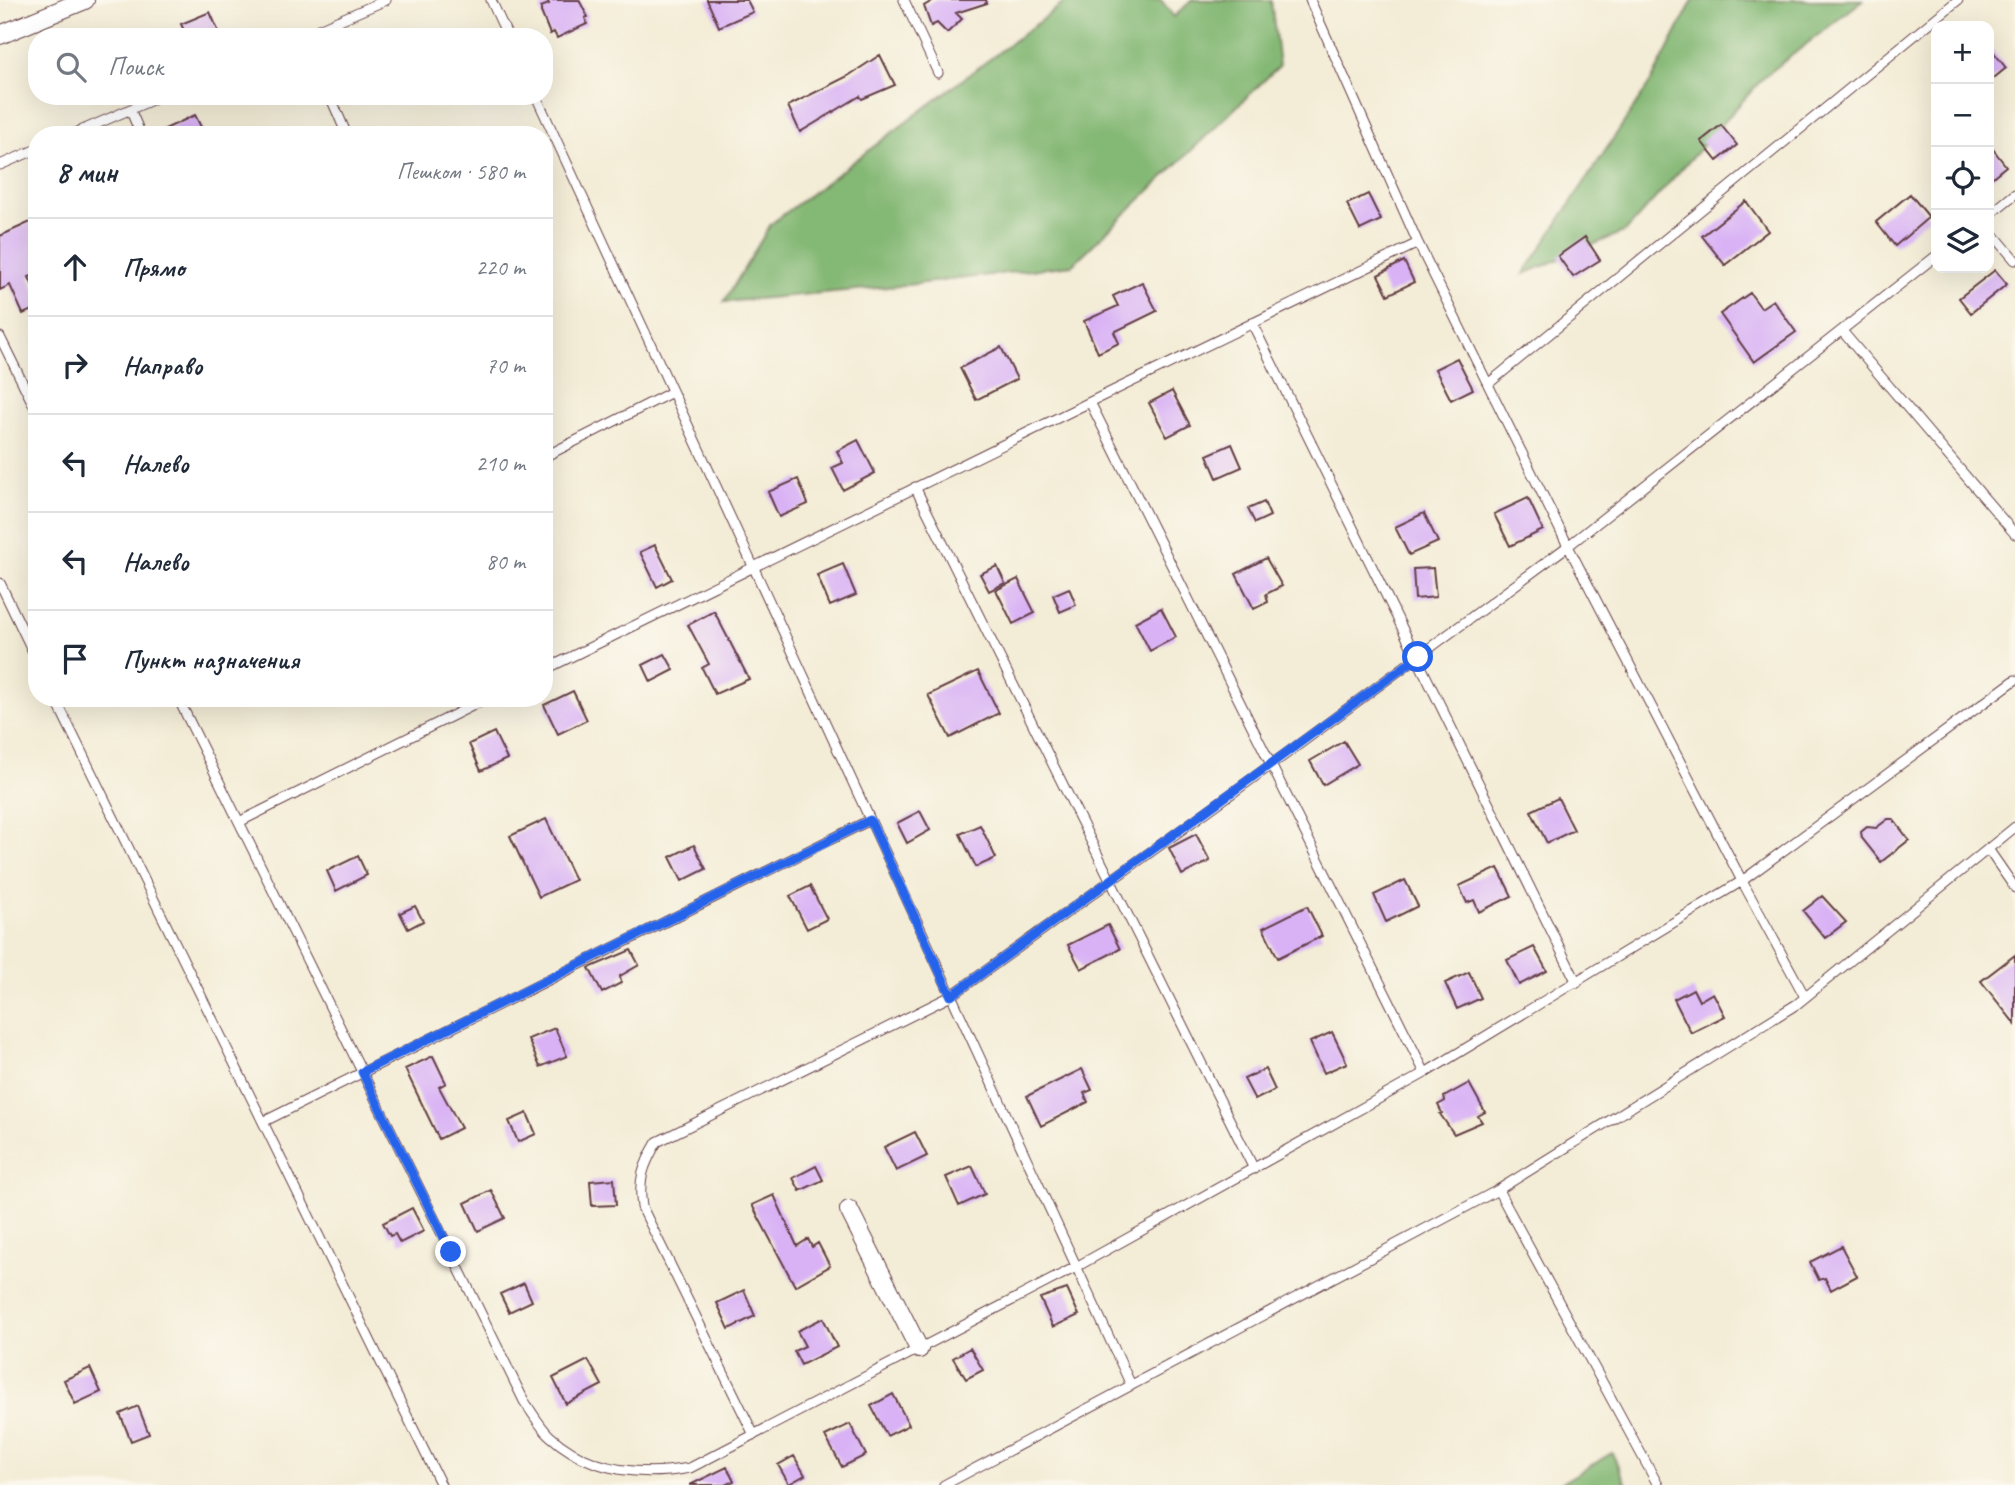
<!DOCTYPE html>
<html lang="ru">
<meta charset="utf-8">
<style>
:root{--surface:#fff;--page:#f6f6f7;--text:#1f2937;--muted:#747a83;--line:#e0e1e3}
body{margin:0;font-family:Caveat,sans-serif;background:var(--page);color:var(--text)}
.controls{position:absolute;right:21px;top:21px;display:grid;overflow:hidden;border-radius:14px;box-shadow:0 7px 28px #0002}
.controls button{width:63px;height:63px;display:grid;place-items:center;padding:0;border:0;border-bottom:2px solid var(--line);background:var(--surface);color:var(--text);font:35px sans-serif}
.stop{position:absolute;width:21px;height:21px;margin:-16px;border:5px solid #2563eb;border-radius:50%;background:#fff}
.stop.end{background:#2563eb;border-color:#fff;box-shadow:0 2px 7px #0008}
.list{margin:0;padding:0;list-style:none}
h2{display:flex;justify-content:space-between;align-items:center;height:91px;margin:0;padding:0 28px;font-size:30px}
h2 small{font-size:23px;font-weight:400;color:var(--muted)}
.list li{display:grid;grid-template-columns:46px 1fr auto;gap:21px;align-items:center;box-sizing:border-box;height:98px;padding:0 28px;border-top:2px solid var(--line)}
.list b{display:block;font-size:26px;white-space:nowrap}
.list em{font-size:23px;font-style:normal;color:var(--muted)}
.icon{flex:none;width:38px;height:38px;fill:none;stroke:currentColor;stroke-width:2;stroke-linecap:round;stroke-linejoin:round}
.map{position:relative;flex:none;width:2015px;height:1485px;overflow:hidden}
.search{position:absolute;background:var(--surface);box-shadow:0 7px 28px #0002;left:28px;top:28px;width:525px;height:77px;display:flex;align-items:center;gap:18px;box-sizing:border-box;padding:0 24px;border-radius:28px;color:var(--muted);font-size:26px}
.panel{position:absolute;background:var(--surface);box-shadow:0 7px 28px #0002;left:28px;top:126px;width:525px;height:581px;border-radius:28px}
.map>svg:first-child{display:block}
.forest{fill:#84b874;stroke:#676c50;stroke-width:2}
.building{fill:#d9b2f5}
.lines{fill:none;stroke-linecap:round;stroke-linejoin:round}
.lane-casing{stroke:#633e45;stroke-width:11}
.street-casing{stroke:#633e45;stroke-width:20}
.lane{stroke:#fff;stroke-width:9}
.street{stroke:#fff;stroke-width:18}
.route{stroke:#2563eb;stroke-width:9}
</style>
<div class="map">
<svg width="2015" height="1485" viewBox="0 0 2015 1485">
<rect width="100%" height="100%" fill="#fbf7ec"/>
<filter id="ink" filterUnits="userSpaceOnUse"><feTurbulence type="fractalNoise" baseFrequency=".0143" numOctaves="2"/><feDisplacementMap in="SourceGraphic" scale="14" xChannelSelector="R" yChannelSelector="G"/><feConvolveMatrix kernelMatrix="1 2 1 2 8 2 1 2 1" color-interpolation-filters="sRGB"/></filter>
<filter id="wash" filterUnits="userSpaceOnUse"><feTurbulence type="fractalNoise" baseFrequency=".00686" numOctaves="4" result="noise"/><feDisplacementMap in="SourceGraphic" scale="28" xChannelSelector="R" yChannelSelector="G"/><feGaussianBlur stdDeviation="1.57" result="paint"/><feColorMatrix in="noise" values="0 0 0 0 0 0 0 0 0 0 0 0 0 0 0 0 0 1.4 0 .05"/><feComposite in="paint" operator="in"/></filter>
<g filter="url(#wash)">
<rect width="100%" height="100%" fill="#f3ecd6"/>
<path class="forest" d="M 1068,0 L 1161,0 L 1174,17 L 1192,0 L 1271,0 L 1279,66 L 1072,265 L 899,286 L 724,302 L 771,224 Z
M 1693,0 L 1863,0 L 1764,77 L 1626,231 L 1524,274 L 1652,80 Z
M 1612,1453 L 1627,1485 L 1558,1485 Z"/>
<g id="blocks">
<path class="building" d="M 547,0 L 579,0 L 588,17 L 585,18 L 587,24 L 557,38 L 554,32 L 550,34 L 541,12 L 541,7 L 549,4 Z
M 707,0 L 747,0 L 753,12 L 719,27 Z
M 934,0 L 986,0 L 987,3 L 956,13 L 962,19 L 947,33 L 937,23 L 931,26 L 924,6 Z
M 210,12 L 221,37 L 187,37 L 181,24 Z
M 1989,46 L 2006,68 L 1989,82 Z
M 880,55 L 895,85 L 862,99 L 860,96 L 800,132 L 788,106 L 848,76 Z
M 195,115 L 205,135 L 152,135 Z
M 1721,125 L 1737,145 L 1717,161 L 1701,141 Z
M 1989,144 L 2006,166 L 1989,180 Z
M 1368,194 L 1381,220 L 1360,230 L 1347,204 Z
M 1910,194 L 1929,217 L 1895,246 L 1876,222 Z
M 1746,201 L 1768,231 L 1725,265 L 1702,236 Z
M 37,219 L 37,274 L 29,277 L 37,295 L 37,308 L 23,314 L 10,285 L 0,290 L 0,236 Z
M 1585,237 L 1600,260 L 1573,277 L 1558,256 Z
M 1404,261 L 1414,282 L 1388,295 L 1378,275 Z
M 1995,270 L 2007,284 L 1971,313 L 1959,298 Z
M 1142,282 L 1157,311 L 1114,332 L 1119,343 L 1098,353 L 1084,321 L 1118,306 L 1113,296 Z
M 1750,293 L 1761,308 L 1773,300 L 1796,332 L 1754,362 L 1720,314 Z
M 1001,347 L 1017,379 L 976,400 L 960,368 Z
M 1457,358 L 1473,389 L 1451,400 L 1435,369 Z
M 1172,391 L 1190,425 L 1167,437 L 1149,403 Z
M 858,440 L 875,473 L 843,490 L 832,468 L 843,463 L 837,451 Z
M 1232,444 L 1242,467 L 1217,478 L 1207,455 Z
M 798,479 L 808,504 L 779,517 L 768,492 Z
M 1528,498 L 1543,530 L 1510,546 L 1494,514 Z
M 1264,502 L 1270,516 L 1255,523 L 1248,509 Z
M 1424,513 L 1438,542 L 1409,555 L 1395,527 Z
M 655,545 L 672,579 L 657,587 L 640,552 Z
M 1266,558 L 1282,586 L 1266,594 L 1268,602 L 1254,609 L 1236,574 Z
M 843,564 L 856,595 L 830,606 L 817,575 Z
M 997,566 L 1005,583 L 989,591 L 980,574 Z
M 1433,568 L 1436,597 L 1415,599 L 1413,569 Z
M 1018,579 L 1035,613 L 1013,624 L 996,590 Z
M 1069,588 L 1076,605 L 1060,612 L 1053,595 Z
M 1161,608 L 1176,637 L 1150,651 L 1135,622 Z
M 714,611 L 749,679 L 715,694 L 702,668 L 709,664 L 688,625 Z
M 665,654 L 674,670 L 651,682 L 643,665 Z
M 978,671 L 999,713 L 950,738 L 928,695 Z
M 573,691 L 587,720 L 558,734 L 544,705 Z
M 494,732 L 507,759 L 481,771 L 469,744 Z
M 1344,741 L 1358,764 L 1323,785 L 1310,761 Z
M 1558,798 L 1574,830 L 1547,843 L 1531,811 Z
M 920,811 L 930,830 L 907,843 L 897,823 Z
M 546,819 L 575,880 L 539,897 L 510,836 Z
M 1888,819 L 1893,819 L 1909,840 L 1881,862 L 1862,838 L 1861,832 L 1867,827 L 1876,828 Z
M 980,825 L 996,858 L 976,867 L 960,834 Z
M 1196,834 L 1210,861 L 1182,875 L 1169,848 Z
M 694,845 L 706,869 L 682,881 L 670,857 Z
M 358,856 L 367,875 L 336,891 L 327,871 Z
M 1498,868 L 1512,896 L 1479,912 L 1474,900 L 1467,903 L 1459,886 Z
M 1405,880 L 1418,906 L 1386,922 L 1374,895 Z
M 810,886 L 827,919 L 807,929 L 790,896 Z
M 1822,896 L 1846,922 L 1825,938 L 1803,911 Z
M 415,906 L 423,921 L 408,929 L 400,913 Z
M 1307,906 L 1322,936 L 1278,958 L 1263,928 Z
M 1108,925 L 1120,949 L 1081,969 L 1068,945 Z
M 1534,947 L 1547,971 L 1519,985 L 1507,960 Z
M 631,950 L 639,965 L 620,976 L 621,983 L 602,993 L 589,968 Z
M 2015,955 L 2015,1024 L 1981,981 Z
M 1469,972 L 1481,998 L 1457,1009 L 1445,983 Z
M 1693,989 L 1699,1001 L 1713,993 L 1725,1016 L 1691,1033 L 1674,999 Z
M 555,1028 L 567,1056 L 540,1067 L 528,1039 Z
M 1332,1032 L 1347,1063 L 1324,1073 L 1310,1042 Z
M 433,1056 L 446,1083 L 439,1087 L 461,1128 L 439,1139 L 405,1069 Z
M 1082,1069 L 1092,1090 L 1084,1093 L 1088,1102 L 1041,1126 L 1027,1096 Z
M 1265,1069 L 1275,1090 L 1255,1100 L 1244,1079 Z
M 1469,1083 L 1485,1112 L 1478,1116 L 1482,1122 L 1454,1134 L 1440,1114 L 1442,1113 L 1438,1105 L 1445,1101 L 1444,1097 Z
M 527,1113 L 536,1134 L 518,1142 L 509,1121 Z
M 915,1132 L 927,1156 L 896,1171 L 884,1147 Z
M 816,1166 L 823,1180 L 800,1191 L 793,1178 Z
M 972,1166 L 985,1194 L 959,1206 L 946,1177 Z
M 614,1179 L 616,1205 L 592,1206 L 590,1181 Z
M 491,1190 L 505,1218 L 478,1231 L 465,1203 Z
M 774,1195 L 797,1246 L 808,1239 L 812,1247 L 818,1243 L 830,1266 L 795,1286 L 752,1205 Z
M 412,1208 L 424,1231 L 400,1243 L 395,1234 L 390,1236 L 383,1223 Z
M 1841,1246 L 1857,1276 L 1831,1290 L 1825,1278 L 1819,1280 L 1810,1262 Z
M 524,1283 L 532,1301 L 509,1312 L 500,1294 Z
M 1067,1289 L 1079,1315 L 1053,1327 L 1040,1298 Z
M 744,1290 L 755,1316 L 729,1329 L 717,1303 Z
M 823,1318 L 837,1347 L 801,1365 L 794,1351 L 805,1346 L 797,1331 Z
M 970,1348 L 983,1370 L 966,1379 L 953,1358 Z
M 588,1360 L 602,1385 L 566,1404 L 553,1378 Z
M 90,1368 L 101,1392 L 75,1404 L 64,1380 Z
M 893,1394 L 909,1425 L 887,1436 L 871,1406 Z
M 138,1406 L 149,1434 L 131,1441 L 120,1414 Z
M 850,1424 L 866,1455 L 842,1467 L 825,1436 Z
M 794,1456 L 805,1475 L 789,1484 L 778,1465 Z
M 727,1467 L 734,1481 L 725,1485 L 690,1485 Z"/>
</g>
</g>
<g filter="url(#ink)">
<use href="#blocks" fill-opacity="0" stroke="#633e45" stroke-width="2"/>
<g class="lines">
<defs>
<path id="lane" d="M 491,0 L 508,37
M 904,0 L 938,73
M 300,37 L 386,0
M 330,96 L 347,135
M 536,96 L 1131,1385
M 130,109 L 141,135
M 71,135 L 161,96
M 0,165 L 37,149
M 1989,215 L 2015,194
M 1989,229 L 2015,260
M 1252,323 L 1577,983
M 1842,331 L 2015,534
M 0,337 L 37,412
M 1488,384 L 1958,0
M 1090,402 L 1418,243
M 544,457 L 672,392
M 915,487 L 1254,1169
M 0,583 L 37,660
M 55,698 L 441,1485
M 178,698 L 524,1401 C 532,1412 540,1427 550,1436 C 590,1472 639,1477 690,1468 L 1076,1267 L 1425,1073 L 1090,402 L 544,670
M 58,705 L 70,698
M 239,822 L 488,698
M 1988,849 L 2015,888
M 1805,997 L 1742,881 L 2015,680
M 1425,1073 L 1742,881 L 1568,546 L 1936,256
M 263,1122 L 870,820
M 1498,1190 L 1658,1485
M 754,1435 L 642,1207 C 638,1180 643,1166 657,1142 L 951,996 L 1271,765 L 1568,546 L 1418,243 L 1310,0
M 944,1485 L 1498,1190 L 1797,1004 L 2015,827"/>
<path id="street" d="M 0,35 L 85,0
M 849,1210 L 919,1349"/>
</defs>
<use href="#lane" class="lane-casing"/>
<use href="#street" class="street-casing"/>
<use href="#lane" class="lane"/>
<use href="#street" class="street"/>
</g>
</g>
<g class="lines" filter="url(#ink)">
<path class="route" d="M 451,1252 L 362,1072 L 870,820 L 951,996 L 1418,657"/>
</g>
</svg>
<div class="controls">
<button>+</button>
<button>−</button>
<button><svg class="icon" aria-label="locate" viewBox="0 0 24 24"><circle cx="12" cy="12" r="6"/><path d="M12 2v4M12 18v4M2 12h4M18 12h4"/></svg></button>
<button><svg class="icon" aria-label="layers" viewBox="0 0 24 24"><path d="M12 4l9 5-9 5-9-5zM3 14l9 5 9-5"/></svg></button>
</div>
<div class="stop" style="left:1418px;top:657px"></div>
<div class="stop end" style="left:451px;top:1252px"></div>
<div class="search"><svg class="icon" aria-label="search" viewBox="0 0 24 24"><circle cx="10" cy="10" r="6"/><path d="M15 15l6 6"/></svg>Поиск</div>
<section class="panel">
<h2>8 мин<small>Пешком · 580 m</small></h2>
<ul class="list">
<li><svg class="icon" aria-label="ahead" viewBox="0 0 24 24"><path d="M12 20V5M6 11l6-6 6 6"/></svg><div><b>Прямо</b></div><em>220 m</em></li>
<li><svg class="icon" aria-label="right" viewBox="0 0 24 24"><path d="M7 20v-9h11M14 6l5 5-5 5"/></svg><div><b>Направо</b></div><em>70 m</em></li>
<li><svg class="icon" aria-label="left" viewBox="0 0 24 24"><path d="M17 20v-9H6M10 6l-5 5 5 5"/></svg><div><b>Налево</b></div><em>210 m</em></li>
<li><svg class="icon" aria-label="left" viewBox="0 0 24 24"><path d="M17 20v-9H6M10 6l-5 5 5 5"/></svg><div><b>Налево</b></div><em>80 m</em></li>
<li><svg class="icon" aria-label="arrive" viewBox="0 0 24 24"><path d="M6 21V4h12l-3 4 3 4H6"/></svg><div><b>Пункт назначения</b></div></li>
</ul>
</section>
</div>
